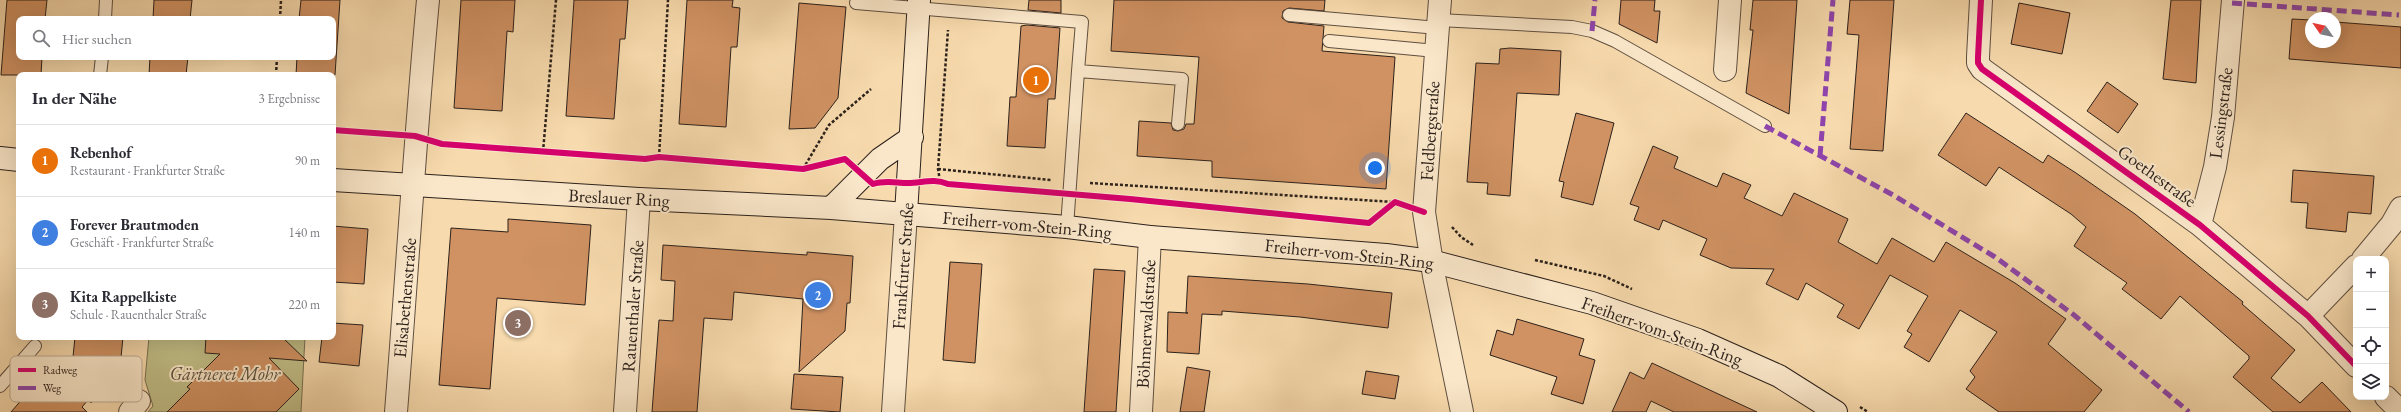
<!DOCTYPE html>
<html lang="de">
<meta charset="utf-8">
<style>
:root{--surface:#fff;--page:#f7f7f7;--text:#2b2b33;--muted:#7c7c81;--line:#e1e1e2;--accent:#8f2418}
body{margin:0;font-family:"EB Garamond",serif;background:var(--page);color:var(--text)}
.controls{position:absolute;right:12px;bottom:12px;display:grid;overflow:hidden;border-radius:8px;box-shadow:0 4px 16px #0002}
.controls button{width:36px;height:36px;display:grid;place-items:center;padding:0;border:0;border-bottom:1px solid var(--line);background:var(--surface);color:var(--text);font:20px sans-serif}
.compass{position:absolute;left:2305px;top:12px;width:36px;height:36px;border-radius:50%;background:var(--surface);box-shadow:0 4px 16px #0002;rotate:304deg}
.you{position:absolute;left:1375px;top:168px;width:14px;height:14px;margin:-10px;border:3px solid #fff;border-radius:50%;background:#1a73e8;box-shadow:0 0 0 6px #1a73e833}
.badge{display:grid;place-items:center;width:26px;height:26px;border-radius:50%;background:var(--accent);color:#fff;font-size:13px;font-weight:700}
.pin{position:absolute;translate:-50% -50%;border:2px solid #fff;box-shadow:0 1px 4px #0006}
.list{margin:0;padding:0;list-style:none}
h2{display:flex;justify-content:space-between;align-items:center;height:52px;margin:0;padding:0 16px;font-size:17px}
h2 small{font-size:13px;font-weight:400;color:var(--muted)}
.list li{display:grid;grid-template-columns:26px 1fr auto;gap:12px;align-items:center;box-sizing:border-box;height:72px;padding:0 16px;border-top:1px solid var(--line)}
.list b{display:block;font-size:15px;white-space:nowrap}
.list p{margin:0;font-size:13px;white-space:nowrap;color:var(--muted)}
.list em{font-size:13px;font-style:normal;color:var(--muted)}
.icon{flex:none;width:22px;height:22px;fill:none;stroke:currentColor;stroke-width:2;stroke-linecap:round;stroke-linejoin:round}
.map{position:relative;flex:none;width:2401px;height:412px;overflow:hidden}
.search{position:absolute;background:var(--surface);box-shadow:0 4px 16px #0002;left:16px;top:16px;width:320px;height:44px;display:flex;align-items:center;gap:10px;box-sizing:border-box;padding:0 14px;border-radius:8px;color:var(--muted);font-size:15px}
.panel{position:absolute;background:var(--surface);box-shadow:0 4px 16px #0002;left:16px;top:72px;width:320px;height:268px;border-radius:8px}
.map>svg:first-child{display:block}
.green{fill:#c1be87;stroke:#767051}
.building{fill:#d09263;stroke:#2c211b}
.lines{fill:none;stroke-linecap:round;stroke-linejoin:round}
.lane-casing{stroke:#5f4f40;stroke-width:14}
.street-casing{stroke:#5f4f40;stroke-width:24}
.secondary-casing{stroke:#2c211b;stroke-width:24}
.path{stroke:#2c211b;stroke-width:2.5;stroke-dasharray:3 2;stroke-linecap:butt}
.lane{stroke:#fae7ca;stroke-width:12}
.street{stroke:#fae7ca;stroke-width:22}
.secondary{stroke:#fae7ca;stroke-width:22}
.quiet{stroke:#8e44ad;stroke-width:5;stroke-dasharray:10 5;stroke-linecap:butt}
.cycleway-casing{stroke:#fae7ca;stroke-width:8}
.cycleway{stroke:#d6006c;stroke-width:6}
.labels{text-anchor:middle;stroke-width:4;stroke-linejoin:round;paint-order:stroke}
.street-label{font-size:18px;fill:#2c211b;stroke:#fae7ca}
.park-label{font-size:18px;font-style:italic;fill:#59503b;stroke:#fae7ca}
.key{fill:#fae7ca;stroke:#bcac96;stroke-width:1}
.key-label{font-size:11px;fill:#2c211b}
</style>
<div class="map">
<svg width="2401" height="412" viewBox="0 0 2401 412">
<rect width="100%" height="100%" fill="#f7daad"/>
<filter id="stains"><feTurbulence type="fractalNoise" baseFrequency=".005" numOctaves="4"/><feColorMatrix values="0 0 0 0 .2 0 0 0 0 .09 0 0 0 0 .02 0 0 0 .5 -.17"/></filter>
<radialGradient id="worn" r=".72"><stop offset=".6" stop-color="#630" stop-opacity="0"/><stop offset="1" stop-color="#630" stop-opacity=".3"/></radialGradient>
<path class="green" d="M 149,337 L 305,337 L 301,412 L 148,412 L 153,406 L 145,380 Z"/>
<path class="building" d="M 7,0 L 47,0 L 45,19 L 19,19 L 19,57 L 42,57 L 41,75 L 1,75 Z
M 154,0 L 192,0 L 190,19 L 153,19 Z
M 301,0 L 340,0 L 335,75 L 296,75 L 297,57 L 333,57 L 333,19 L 299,19 Z
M 461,0 L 515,0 L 513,32 L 507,31 L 502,111 L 454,108 Z
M 574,0 L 628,0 L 625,39 L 620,39 L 614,119 L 566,116 Z
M 687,0 L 733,0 L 732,7 L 740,8 L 737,47 L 731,47 L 726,127 L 679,124 Z
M 1029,0 L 1061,0 L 1061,13 L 1028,10 Z
M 1114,0 L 1325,0 L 1324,11 L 1289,8 L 1283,11 L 1282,18 L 1288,22 L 1324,26 L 1322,51 L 1395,57 L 1386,189 L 1212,177 L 1212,161 L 1137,156 L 1139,121 L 1171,123 L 1173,130 L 1178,131 L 1184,129 L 1186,124 L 1194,124 L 1199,57 L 1111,51 Z
M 1621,0 L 1655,0 L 1654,11 L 1660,11 L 1657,43 L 1619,24 Z
M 1753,0 L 1797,0 L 1789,114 L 1746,93 L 1753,30 L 1750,30 Z
M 1850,0 L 1894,0 L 1883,151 L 1850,149 L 1859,35 L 1847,34 Z
M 2171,0 L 2201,0 L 2196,83 L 2163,79 Z
M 799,3 L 846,7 L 838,98 L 815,128 L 789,129 Z
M 2019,3 L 2070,13 L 2062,54 L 2011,44 Z
M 2292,19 L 2311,20 L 2311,42 L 2335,42 L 2335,22 L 2401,27 L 2401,68 L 2289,59 Z
M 1027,25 L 1060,28 L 1055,99 L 1048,99 L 1045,148 L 1007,146 L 1010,97 L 1016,97 L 1021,26 Z
M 1510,48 L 1561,51 L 1559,95 L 1517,93 L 1510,196 L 1487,194 L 1488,183 L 1467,182 L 1476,63 L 1499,64 L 1500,49 Z
M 150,57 L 188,57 L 186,75 L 149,75 Z
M 2107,82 L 2138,104 L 2118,133 L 2087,111 Z
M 1576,113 L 1614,123 L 1593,205 L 1561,197 L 1564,182 L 1559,181 Z
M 1966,113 L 2043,163 L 2048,155 L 2076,173 L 2135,214 L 2243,302 L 2242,304 L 2295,350 L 2271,378 L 2300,403 L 2322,382 L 2351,412 L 2273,412 L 2233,377 L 2249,359 L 2249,356 L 2180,296 L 2161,319 L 2122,289 L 2127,283 L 2074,246 L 2086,227 L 2071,214 L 1999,167 L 1986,186 L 1938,155 Z
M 1653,146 L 1678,157 L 1674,168 L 1717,187 L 1723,173 L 1751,185 L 1744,198 L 1782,216 L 1794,193 L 1848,219 L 1838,242 L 1877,264 L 1892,238 L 1934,262 L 1946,242 L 2015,283 L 2066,319 L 2048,344 L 2102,390 L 2084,412 L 1999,412 L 1966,389 L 1975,377 L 1970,371 L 1997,332 L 1960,310 L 1929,362 L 1904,347 L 1912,334 L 1907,331 L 1928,296 L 1890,275 L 1859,329 L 1837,317 L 1844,305 L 1806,283 L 1798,300 L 1766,284 L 1774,269 L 1731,268 L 1700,255 L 1707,239 L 1663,220 L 1659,230 L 1634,220 L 1639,207 L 1630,204 Z
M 2293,170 L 2374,176 L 2371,214 L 2348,212 L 2346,232 L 2306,228 L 2308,203 L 2291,202 Z
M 508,219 L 591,225 L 585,305 L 497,298 L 490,389 L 439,385 L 451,228 L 508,232 Z
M 333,226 L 368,229 L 364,284 L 333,282 Z
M 663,245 L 807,255 L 807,252 L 853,256 L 850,303 L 847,303 L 845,331 L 799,372 L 803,299 L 734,292 L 732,320 L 704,318 L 697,412 L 652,412 L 659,320 L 673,321 L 675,281 L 661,280 Z
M 950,262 L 982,264 L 975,363 L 943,360 Z
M 1094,269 L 1125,271 L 1116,412 L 1084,412 Z
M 1188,276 L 1308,284 L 1392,293 L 1388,328 L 1300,317 L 1222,311 L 1222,315 L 1202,314 L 1199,354 L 1167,352 L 1168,312 L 1188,313 L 1186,313 Z
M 1517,319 L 1584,339 L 1579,355 L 1595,360 L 1583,404 L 1551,394 L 1557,377 L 1490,355 L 1497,330 L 1513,335 Z
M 333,323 L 363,325 L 359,366 L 319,362 L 322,337 L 333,337 Z
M 75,337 L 123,337 L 120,368 L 91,403 L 88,400 L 82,407 L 87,412 L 11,412 L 44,374 L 69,396 Z
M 206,337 L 282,337 L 307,361 L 269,358 L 299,389 L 276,412 L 167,412 L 190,389 L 187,387 L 220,354 L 205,353 Z
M 1652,363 L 1714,392 L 1757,412 L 1674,412 L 1651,401 L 1646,412 L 1612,412 L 1630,372 L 1644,379 Z
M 1187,367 L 1210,371 L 1204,412 L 1180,412 Z
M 1366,371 L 1399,376 L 1395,399 L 1362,394 Z
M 794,374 L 843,377 L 840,412 L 791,409 Z"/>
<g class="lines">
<defs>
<path id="lane" d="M 856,3 L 1082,22 L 1078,71 L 1182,79 L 1178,124
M 1289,15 L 1438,28
M 105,19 L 106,0
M 1439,20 L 1572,27 L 1592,31 L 1615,41 L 1765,126
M 1329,41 L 1436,51
M 100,75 L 102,57
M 1067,227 L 1078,71
M 0,386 L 35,346"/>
<path id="street" d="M 1440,0 L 1424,212 L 1434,276 L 1462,412
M 1981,0 L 1978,57 L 1978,63 L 1982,69 L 2200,225 L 2308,316 L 2356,366
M 1725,70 L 1730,0
M 2200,225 L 2215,167 L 2223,117 L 2233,0
M 2363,259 L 2392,224 L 2401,208
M 2308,316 L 2356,266
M 2386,397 L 2401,412
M 130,412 L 139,401
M 396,412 C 407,275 415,137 428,0
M 625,412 L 639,199
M 893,412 L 906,214
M 1141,412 L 1150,237"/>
<path id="secondary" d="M 0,158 L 19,160
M 333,180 L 639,199 L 831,208 L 1067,227 L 1150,237 L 1386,255 L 1431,261 L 1592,303 L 1698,340 L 1779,376 L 1836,412
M 831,208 L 880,159 L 912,137
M 906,214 L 919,0"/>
</defs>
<use href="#lane" class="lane-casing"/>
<use href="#street" class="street-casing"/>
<use href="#secondary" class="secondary-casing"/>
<path class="path" d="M 280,19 L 281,0
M 276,75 L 277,57
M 440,143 L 803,169 L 843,159
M 543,152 L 556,0
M 659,157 L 668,0
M 803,169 L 829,125 L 871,89
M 938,169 L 1051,180
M 933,181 L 948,184 L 1049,192
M 940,181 L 938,169 L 948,30
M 1090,183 L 1394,202
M 1088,195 L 1369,223 L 1395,202 L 1400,204
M 1452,227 L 1461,237 L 1473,245
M 1535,260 L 1604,276 L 1632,289
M 1860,407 L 1868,412"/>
<use href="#lane" class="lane"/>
<use href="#street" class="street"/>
<use href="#secondary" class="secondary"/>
<path class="quiet" d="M 2232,3 L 2399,15
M 1592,31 L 1595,0
M 1765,126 L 1893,195 L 1995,257 L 2074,315 L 2189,412
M 1820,156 L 1833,0"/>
<defs>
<path id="cycleway" d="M 1981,0 L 1978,57 L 1978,63 L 1982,69 L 2200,225 L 2308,316 L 2356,366
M 333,130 L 415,136 L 442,144 L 645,159 L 659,157 L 803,169 L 845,159 L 873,184 C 885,180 896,183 908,183 C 922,183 934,178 948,184 L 1130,199 L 1369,223 L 1395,202 L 1424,212"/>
</defs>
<use href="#cycleway" class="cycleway-casing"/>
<use href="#cycleway" class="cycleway"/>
</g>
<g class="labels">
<g class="street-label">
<text transform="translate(2221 113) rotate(-83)" y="6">Lessingstraße</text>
<text transform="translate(1430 131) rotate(-86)" y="6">Feldbergstraße</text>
<text transform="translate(2157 176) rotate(36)" y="6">Goethestraße</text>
<text transform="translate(619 198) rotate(3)" y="6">Breslauer Ring</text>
<text transform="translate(1027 225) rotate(5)" y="6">Freiherr-vom-Stein-Ring</text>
<text transform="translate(1349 254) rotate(6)" y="6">Freiherr-vom-Stein-Ring</text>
<text transform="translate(903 266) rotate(-86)" y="6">Frankfurter Straße</text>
<text transform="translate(405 298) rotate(-85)" y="6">Elisabethenstraße</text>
<text transform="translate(633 306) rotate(-86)" y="6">Rauenthaler Straße</text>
<text transform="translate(1146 324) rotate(-87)" y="6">Böhmerwaldstraße</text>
<text transform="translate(1662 331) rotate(20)" y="6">Freiherr-vom-Stein-Ring</text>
</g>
<g class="park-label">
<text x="225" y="380">Gärtnerei Mohr</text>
</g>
</g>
<rect x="10" y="356" width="132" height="46" rx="6" class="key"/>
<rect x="18" y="368" width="18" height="4" fill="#d6006c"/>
<rect x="18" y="386" width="18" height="4" fill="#8e44ad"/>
<g class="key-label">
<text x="43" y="374">Radweg</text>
<text x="43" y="392">Weg</text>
</g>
<rect width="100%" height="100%" filter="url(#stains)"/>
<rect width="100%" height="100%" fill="url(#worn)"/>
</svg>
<div class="controls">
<button>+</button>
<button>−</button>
<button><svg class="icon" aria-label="locate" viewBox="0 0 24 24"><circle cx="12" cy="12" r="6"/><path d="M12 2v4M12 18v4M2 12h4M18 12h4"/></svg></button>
<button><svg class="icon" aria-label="layers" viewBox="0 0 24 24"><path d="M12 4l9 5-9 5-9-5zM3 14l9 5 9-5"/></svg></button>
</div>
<svg class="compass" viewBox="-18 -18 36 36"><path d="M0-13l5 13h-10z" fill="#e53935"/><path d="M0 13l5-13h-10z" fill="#7c7c81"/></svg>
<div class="you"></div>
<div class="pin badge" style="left:1036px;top:80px;background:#e8710a">1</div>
<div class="pin badge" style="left:818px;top:295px;background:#3f7fe0">2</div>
<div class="pin badge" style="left:518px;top:323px;background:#8d6e63">3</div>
<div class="search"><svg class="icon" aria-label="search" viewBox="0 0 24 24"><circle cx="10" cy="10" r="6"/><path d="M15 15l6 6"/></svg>Hier suchen</div>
<section class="panel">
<h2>In der Nähe<small>3 Ergebnisse</small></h2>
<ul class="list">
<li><span class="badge" style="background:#e8710a">1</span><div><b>Rebenhof</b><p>Restaurant · Frankfurter Straße</p></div><em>90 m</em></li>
<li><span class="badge" style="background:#3f7fe0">2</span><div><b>Forever Brautmoden</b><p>Geschäft · Frankfurter Straße</p></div><em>140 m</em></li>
<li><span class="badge" style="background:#8d6e63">3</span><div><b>Kita Rappelkiste</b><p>Schule · Rauenthaler Straße</p></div><em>220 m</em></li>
</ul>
</section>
</div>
